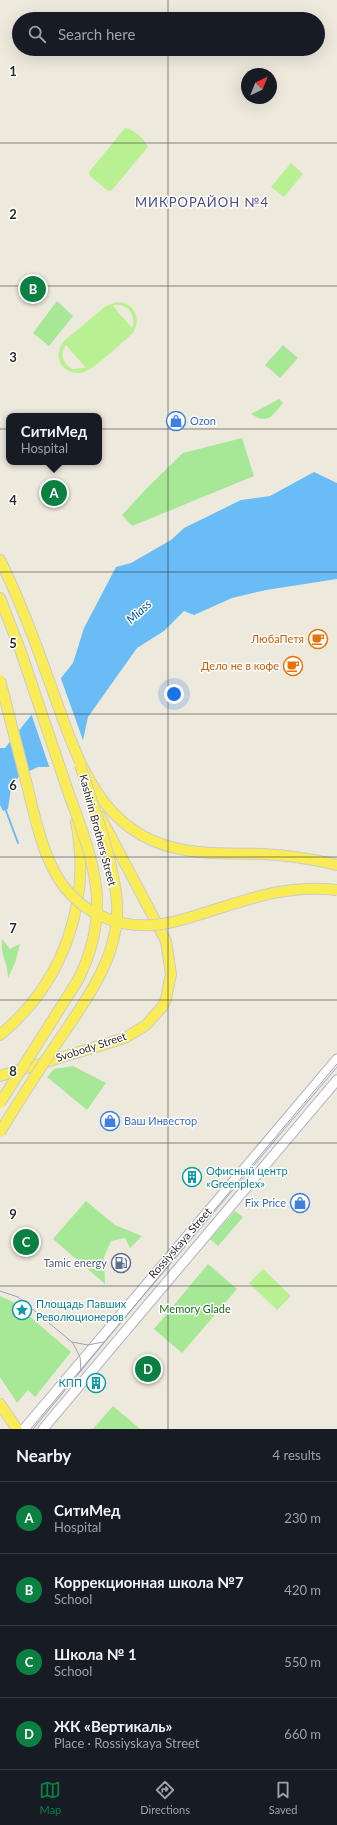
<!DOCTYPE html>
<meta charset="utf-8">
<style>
:root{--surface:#171b24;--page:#20242c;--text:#f1f3f6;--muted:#9ea1a6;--line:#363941;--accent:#0b8043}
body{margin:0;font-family:Lato,sans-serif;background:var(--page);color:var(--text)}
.compass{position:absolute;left:241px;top:68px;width:36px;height:36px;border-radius:50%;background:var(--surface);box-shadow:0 4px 16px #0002;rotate:43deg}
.you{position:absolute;left:174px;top:694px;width:14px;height:14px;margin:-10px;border:3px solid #fff;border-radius:50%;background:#1a73e8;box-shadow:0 0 0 6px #1a73e833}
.badge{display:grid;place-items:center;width:26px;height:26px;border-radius:50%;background:var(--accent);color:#fff;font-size:13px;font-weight:700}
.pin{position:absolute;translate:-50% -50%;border:2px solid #fff;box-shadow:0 1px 4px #0006}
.popup{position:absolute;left:6px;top:413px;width:96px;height:52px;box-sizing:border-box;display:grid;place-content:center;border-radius:8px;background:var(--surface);filter:drop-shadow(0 1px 3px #0005);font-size:13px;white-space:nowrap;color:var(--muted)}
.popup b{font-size:15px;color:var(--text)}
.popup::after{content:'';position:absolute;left:50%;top:100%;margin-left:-8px;border:8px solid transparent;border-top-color:var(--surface)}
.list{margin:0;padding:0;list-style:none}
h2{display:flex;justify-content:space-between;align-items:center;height:52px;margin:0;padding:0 16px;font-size:17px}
h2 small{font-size:13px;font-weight:400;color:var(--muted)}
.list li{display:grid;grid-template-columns:26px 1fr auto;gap:12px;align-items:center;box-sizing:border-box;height:72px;padding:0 16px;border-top:1px solid var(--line)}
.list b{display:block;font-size:15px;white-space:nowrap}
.list p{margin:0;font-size:13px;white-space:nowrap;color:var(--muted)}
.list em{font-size:13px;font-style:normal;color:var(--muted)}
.icon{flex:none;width:22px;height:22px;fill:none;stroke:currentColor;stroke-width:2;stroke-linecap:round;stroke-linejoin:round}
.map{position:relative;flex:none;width:337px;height:1429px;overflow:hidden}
.search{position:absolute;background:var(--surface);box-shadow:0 4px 16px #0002;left:12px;right:12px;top:12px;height:44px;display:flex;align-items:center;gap:10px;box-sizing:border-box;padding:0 14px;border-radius:22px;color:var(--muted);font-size:15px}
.sheet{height:340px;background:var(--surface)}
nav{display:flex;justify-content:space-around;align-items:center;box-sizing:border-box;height:56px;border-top:1px solid var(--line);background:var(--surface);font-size:11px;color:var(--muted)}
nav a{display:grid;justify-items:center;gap:2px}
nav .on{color:var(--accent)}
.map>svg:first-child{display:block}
.green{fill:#a6e896}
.pitch{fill:#b9f091;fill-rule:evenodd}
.water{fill:#6abcf6}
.pier{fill:#eee9dd}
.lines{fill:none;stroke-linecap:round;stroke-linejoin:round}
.stream{stroke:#6abcf6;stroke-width:2}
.secondary-casing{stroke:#b1b1c0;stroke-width:11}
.primary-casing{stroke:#ccc;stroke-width:12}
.secondary{stroke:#fff;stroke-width:9}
.primary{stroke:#f9ec57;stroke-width:10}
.tram{stroke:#9f9fb7;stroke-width:1}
.primary-bridge-casing{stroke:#ccc;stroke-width:12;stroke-linecap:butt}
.primary-bridge{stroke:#f9ec57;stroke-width:10}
.grid{fill:none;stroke:#2b2b2b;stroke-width:1;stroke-opacity:0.55}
.labels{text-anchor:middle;stroke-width:3;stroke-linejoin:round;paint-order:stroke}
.shop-label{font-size:11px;fill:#366cbe;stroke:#fff;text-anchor:start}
.food-label{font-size:11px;fill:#c56008;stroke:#fff;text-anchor:end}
.street-label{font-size:11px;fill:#2b2b2b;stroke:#fff}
.culture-label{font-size:11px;fill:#0d838f;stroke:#fff;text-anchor:start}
.service-label{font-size:11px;fill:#4e5e75;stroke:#fff;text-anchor:end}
.park-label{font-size:11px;fill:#1b6e16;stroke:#fff}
.water-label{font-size:12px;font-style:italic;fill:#0556a6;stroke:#fff}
.quarter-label{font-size:13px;letter-spacing:1px;fill:#494a7f;stroke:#fff}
.grid-label{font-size:13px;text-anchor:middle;font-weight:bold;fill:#2b2b2b;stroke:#fff;stroke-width:3;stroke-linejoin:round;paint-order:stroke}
</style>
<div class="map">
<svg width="337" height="1429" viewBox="0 0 337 1429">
<rect width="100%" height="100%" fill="#eee9dd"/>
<path class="green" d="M 57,301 L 73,316 L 49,346 L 33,333 Z
M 283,345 L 298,358 L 280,378 L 265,365 Z
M 279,399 L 283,403 C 272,416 268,425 251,414 Z
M 242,438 L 254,476 L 132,526 L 122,515 L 148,487 L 183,453 Z
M 2,939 L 10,949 L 20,944 L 15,963 L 8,978 C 8,962 0,956 2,939 Z
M 73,1066 L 106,1083 L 87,1110 L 47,1077 L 54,1069 Z
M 86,1201 L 115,1225 L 142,1236 L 130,1248 L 125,1238 L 111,1241 L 104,1257 L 105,1284 L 53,1239 Z
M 235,1211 L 243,1217 L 218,1246 L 210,1239 Z
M 208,1264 L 237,1289 L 182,1353 L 154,1329 Z
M 0,1296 L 13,1302 L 71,1352 L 35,1397 L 28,1390 L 17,1403 L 0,1377 Z
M 113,1406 L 140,1429 L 93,1429 Z"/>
<path class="pitch" d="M 125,128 C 132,128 146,140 148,147 L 112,190 L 108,191 L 90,176 L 89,172 Z
M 291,163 L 303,174 L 284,197 L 271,187 Z
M 117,302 C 134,302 142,319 133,333 C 124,341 94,369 84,372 C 75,375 64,371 60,362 C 57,354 59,347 64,341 L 106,306 ZM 115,305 C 129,304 136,315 132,328 L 113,306 ZM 66,345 L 85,367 L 85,368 L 73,369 C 63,365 59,353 66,345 Z
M 263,1269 L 291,1296 L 277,1310 L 249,1283 Z"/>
<path class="water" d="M 314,472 L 337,483 L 337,579 L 266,590 L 232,598 L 194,615 L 184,611 L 164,631 L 137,648 L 88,717 L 82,745 L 53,767 L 38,767 L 19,776 L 11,788 L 8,809 L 3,811 L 0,805 L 0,748 L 5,748 L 73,663 L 84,628 L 116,567 L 131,563 L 171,540 L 184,528 L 241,500 L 270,496 Z"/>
<path class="pier" d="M 60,676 L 84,743 L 67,765 L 50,769 L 31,713 Z"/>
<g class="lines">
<path class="stream" d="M 5,808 L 18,843"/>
<defs>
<path id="secondary" d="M 24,1429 L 337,1059
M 43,1429 L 337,1080"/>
<path id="primary" d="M 0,560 C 19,598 34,638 48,678 C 74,747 93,829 175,848 C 203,855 233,853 262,854 C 287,855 313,859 337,865
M 0,598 L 21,652 L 73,806
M 0,1035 C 63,983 92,902 76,822
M 0,1076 L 125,1038 L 146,1025 L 163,1006 L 166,999 L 171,974 L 166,941 L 100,816
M 0,1404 L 17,1429"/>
</defs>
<use href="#secondary" class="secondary-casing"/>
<use href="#primary" class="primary-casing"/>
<use href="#secondary" class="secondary"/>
<use href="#primary" class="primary"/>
<path class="tram" d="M 0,1291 L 18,1297 L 73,1343 L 80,1357 L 81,1371
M 72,1342 L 88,1345 L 103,1342
M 33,1429 C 133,1307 235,1185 337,1064"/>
<defs>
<path id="primary-bridge" d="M 0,680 C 9,715 18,750 27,785 C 33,809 38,835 48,858 C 71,915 124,936 181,920 C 235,905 279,883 337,890
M 0,1103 L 78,980 C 112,912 95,866 71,799
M 0,1132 C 19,1101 39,1070 59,1040 C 87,999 120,955 117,903 C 114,861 93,806 80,765"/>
</defs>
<use href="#primary-bridge" class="primary-bridge-casing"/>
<use href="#primary-bridge" class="primary-bridge"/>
</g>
<path class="grid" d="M 168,0 L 168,19M 168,49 L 168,1429M 0,143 L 337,143M 0,286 L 337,286M 0,429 L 337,429M 0,572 L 337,572M 0,714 L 337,714M 0,857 L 337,857M 0,1000 L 337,1000M 0,1143 L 337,1143M 0,1286 L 337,1286"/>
<defs>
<symbol id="shop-ring" viewBox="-11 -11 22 22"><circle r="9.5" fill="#fff" stroke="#3f7fe0" stroke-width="1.5"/><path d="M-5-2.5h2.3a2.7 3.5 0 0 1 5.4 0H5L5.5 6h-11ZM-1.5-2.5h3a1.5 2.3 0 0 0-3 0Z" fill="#3f7fe0"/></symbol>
<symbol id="cafe-ring" viewBox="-11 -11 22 22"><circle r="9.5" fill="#fff" stroke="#e8710a" stroke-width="1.5"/><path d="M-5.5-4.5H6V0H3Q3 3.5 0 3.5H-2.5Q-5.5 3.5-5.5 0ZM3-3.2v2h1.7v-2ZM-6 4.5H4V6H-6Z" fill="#e8710a"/></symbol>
<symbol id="building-ring" viewBox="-11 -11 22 22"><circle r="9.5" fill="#fff" stroke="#0f9aa8" stroke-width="1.5"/><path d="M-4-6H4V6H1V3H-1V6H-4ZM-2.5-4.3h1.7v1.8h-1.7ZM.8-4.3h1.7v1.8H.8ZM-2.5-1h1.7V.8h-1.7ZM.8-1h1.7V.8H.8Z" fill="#0f9aa8"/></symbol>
<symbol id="fuel-ring" viewBox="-11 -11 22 22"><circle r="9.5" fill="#fff" stroke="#5c6f8a" stroke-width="1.5"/><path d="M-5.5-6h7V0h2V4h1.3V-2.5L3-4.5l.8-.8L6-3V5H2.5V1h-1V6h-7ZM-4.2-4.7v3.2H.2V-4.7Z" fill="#5c6f8a"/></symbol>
<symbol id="sight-ring" viewBox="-11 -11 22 22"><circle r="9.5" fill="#fff" stroke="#0f9aa8" stroke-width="1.5"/><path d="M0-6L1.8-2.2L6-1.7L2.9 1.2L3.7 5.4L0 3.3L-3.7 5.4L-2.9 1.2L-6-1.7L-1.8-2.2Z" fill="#0f9aa8"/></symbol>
</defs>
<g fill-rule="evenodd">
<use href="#shop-ring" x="165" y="410" width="22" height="22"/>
<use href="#cafe-ring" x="307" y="628" width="22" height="22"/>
<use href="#cafe-ring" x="282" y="655" width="22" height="22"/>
<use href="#shop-ring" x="99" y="1110" width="22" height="22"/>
<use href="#building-ring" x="181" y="1166" width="22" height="22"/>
<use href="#shop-ring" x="289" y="1192" width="22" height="22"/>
<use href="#fuel-ring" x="110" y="1252" width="22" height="22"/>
<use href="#sight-ring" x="11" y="1299" width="22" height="22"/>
<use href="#building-ring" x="85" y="1372" width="22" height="22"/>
</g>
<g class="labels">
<g class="shop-label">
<text x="190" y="425">Ozon</text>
<text x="124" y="1125">Ваш Инвестор</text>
<text x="286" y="1207" text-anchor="end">Fix Price</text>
</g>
<g class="food-label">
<text x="304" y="643">ЛюбаПетя</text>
<text x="279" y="670">Дело не в кофе</text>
</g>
<g class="street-label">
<text transform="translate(98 830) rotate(75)" y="4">Kashirin Brothers Street</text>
<text transform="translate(91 1047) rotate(-18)" y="4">Svobody Street</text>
<text transform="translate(180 1243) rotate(-49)" y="4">Rossiyskaya Street</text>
</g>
<g class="culture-label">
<text x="206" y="1175">Офисный центр<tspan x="206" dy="13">«Greenplex»</tspan></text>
<text x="36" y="1308">Площадь Павших<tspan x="36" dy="13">Революционеров</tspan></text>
<text x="82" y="1387" text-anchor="end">КПП</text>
</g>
<g class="service-label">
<text x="107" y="1267">Tamic energy</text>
</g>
<g class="park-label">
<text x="195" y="1313">Memory Glade</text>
</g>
<g class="water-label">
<text transform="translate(139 612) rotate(-42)" y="4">Miass</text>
</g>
<g class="quarter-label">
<text x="202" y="207">МИКРОРАЙОН №4</text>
</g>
</g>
<g class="grid-label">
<text x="13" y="76">1</text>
<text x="13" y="219">2</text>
<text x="13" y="362">3</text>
<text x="13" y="505">4</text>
<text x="13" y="648">5</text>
<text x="13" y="790">6</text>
<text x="13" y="933">7</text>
<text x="13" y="1076">8</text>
<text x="13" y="1219">9</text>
</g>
</svg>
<svg class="compass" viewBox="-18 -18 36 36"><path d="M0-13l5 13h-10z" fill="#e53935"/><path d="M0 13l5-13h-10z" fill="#9ea1a6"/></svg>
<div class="you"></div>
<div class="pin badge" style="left:54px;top:493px">A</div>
<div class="popup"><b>СитиМед</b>Hospital</div>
<div class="pin badge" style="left:33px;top:289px">B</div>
<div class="pin badge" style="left:26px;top:1242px">C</div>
<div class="pin badge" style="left:148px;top:1369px">D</div>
<div class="search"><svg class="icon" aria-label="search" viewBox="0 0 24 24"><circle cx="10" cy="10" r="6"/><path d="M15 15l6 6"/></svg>Search here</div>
</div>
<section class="sheet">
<h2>Nearby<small>4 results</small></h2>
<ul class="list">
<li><span class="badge">A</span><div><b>СитиМед</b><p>Hospital</p></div><em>230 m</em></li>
<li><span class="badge">B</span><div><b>Коррекционная школа №7</b><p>School</p></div><em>420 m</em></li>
<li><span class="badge">C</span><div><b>Школа № 1</b><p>School</p></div><em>550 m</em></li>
<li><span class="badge">D</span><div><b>ЖК «Вертикаль»</b><p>Place · Rossiyskaya Street</p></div><em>660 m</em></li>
</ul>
</section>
<nav>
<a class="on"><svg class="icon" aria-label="map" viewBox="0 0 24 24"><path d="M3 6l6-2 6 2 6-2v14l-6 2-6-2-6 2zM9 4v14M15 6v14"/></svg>Map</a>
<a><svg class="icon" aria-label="directions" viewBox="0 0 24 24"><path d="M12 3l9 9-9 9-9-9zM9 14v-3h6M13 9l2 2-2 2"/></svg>Directions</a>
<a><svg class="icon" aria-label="saved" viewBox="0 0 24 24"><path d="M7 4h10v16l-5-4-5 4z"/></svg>Saved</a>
</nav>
